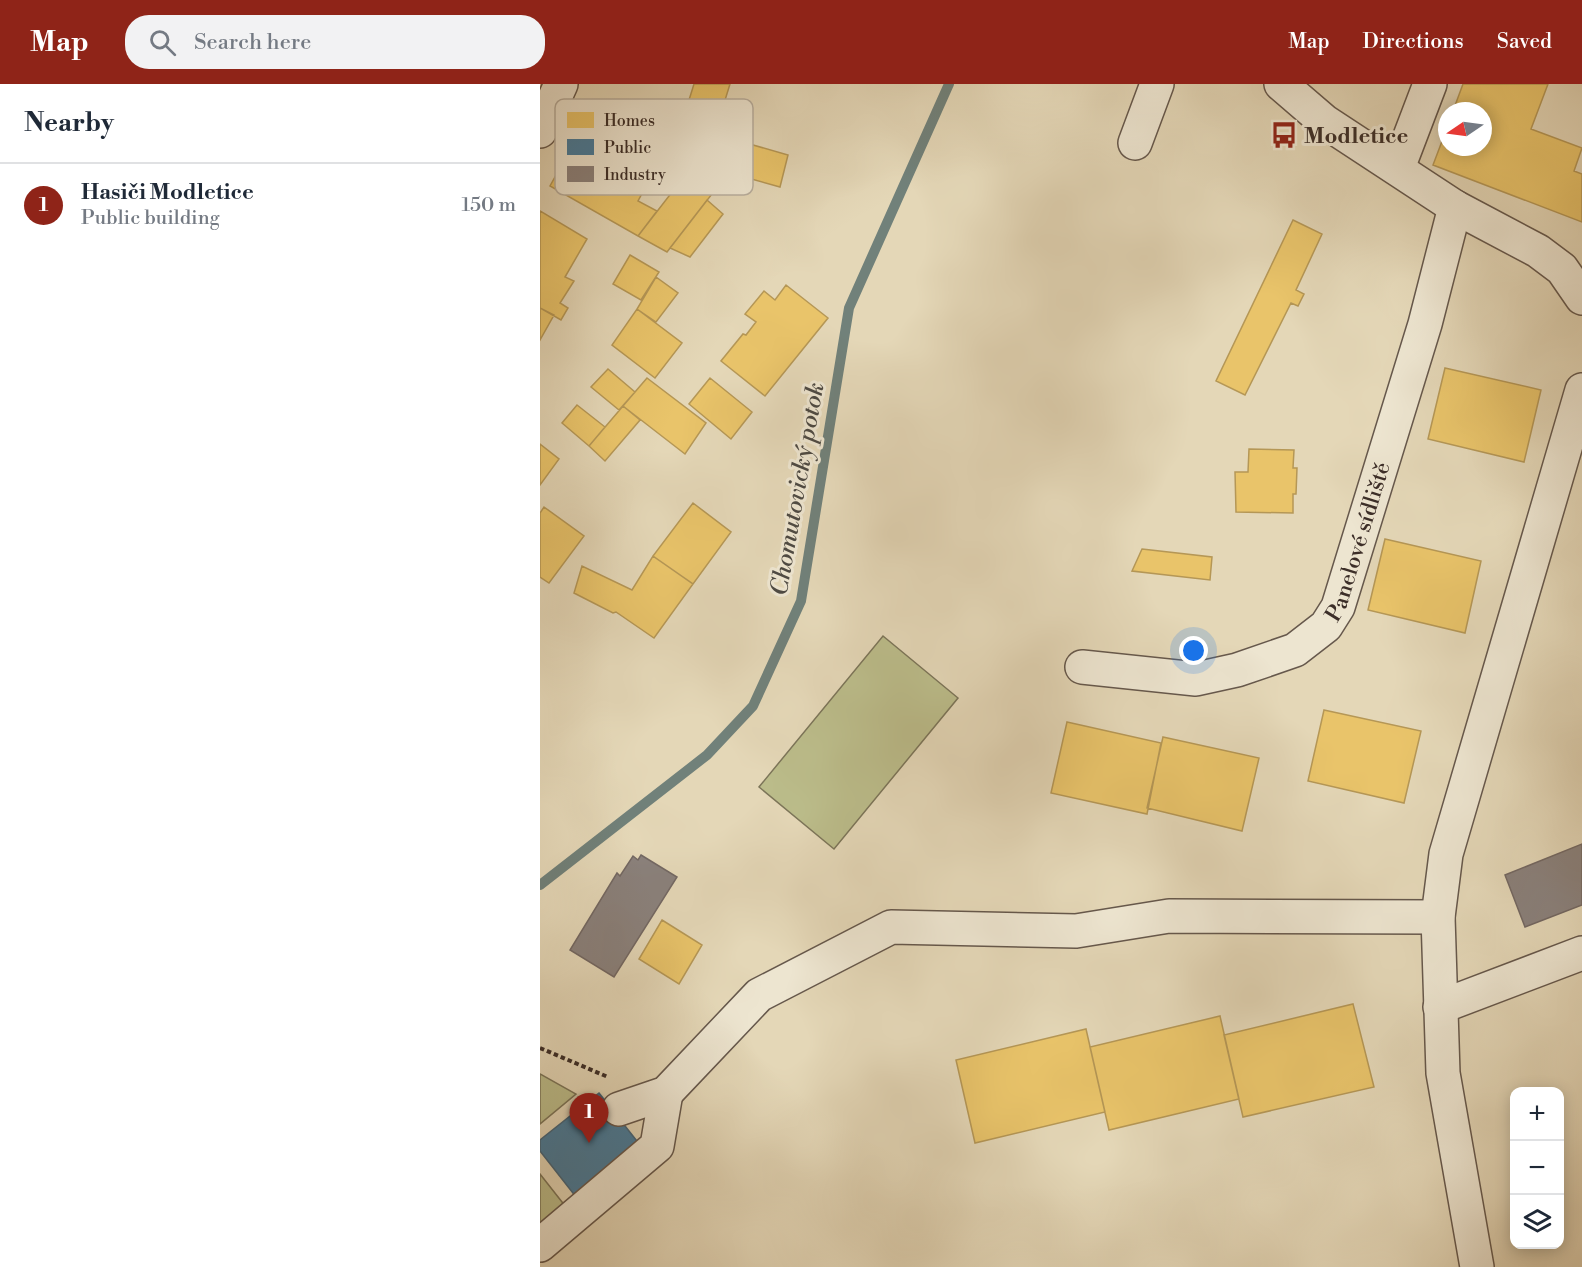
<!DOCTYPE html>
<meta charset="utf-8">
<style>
:root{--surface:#fff;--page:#f2f2f3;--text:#1f2937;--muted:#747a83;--line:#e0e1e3;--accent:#8f2418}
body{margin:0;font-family:"Libre Bodoni",serif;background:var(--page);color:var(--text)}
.controls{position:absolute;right:18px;bottom:18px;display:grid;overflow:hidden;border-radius:12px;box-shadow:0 3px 15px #0003}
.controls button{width:54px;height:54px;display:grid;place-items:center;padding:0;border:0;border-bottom:2px solid var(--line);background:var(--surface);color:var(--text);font:30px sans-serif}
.compass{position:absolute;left:898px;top:18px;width:54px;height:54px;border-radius:50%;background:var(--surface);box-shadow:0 3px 15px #0003;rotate:257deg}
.you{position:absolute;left:654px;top:567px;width:21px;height:21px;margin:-15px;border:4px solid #fff;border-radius:50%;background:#1a73e8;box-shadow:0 0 0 9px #1a73e833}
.badge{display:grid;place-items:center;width:39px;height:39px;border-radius:50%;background:var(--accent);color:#fff;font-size:20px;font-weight:700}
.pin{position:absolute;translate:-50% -50px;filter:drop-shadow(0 2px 3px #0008)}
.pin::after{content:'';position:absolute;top:32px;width:21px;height:18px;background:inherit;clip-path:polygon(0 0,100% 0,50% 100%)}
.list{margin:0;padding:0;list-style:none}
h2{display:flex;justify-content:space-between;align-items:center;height:78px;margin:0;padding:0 24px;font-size:26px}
h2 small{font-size:20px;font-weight:400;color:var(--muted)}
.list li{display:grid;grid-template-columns:39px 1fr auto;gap:18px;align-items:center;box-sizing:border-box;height:84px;padding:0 24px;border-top:2px solid var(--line)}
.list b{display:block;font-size:22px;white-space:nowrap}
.list p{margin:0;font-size:20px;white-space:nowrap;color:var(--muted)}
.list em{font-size:20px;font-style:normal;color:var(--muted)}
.icon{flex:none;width:33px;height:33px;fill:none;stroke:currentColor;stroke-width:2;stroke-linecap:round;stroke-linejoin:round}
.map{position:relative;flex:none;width:1042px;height:1183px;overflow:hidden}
header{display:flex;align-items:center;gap:36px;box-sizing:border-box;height:84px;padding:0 30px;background:var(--accent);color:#fff}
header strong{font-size:28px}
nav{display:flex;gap:33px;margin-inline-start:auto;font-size:21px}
.search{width:420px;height:54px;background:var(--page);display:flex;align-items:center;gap:15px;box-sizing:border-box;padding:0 21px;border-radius:24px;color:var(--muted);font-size:22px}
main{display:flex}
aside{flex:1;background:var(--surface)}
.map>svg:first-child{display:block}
.green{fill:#bbbc8a;stroke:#7c7559;stroke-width:1.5}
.homes{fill:#e9c46a;stroke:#b59756;stroke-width:1.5}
.public{fill:#457b9d;stroke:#42647a;stroke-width:1.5}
.industry{fill:#8a817c;stroke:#736863;stroke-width:1.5}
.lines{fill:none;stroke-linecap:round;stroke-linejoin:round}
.stream{stroke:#71817a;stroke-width:10}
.minor-casing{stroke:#66584c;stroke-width:36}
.path{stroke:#3c2e28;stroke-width:4;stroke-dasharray:4.5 3;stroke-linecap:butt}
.minor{stroke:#ede5d0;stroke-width:33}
.labels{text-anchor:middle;stroke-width:6;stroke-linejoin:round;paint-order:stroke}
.poi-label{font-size:22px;font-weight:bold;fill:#3c2e28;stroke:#ede5d0;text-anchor:start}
.street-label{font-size:22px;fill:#3c2e28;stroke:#ede5d0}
.water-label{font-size:24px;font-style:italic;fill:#4e4a43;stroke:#ede5d0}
.key{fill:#ede5d0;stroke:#b8ae9e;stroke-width:1.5}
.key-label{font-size:16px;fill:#3c2e28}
</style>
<header>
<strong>Map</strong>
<div class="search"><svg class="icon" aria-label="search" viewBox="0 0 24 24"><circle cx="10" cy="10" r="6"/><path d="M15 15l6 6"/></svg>Search here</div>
<nav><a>Map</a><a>Directions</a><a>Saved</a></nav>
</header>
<main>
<aside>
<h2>Nearby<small></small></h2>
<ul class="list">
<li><span class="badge">1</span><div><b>Hasiči Modletice</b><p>Public building</p></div><em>150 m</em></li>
</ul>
</aside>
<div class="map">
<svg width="1042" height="1183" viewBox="0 0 1042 1183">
<rect width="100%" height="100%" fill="#e4d7b7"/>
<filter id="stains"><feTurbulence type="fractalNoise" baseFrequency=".00333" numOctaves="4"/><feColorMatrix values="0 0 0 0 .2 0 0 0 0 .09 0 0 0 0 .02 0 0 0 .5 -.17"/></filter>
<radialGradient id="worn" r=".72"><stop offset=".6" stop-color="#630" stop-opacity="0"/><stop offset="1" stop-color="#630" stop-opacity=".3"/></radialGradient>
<path class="green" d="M 343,552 L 418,614 L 294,765 L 219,703 Z
M 0,990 L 36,1010 L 0,1040 Z
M 0,1090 L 33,1132 L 0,1161 Z"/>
<path class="homes" d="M 154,0 L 190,0 L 177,42 L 144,32 Z
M 923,0 L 1008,0 L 991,45 L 1042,64 L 1034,87 L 1042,90 L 1042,138 L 893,81 L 907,44 L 907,63 L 943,63 L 943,27 L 913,27 Z
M 206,59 L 248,71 L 240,103 L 197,91 Z
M 25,75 L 77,105 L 84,93 L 105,104 L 98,117 L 117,127 L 98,152 L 10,102 Z
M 146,90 L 172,110 L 127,168 L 98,152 Z
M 167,116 L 183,130 L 150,173 L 130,164 Z
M 0,127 L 47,155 L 25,193 L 34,197 L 20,219 L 28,224 L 21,236 L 0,224 Z
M 753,136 L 782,150 L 756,206 L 764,210 L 758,222 L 751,219 L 705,311 L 676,297 Z
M 90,171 L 119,188 L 101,216 L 73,200 Z
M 116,193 L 138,209 L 116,238 L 97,225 Z
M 246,201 L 288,234 L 225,312 L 181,277 L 203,250 L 206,251 L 216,238 L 205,230 L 224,207 L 235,216 Z
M 0,224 L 14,231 L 0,256 Z
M 97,225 L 142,259 L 115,294 L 72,261 Z
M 905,284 L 1001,306 L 984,378 L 888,355 Z
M 68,285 L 95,308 L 79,326 L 51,303 Z
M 107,294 L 166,339 L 145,370 L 83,322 Z
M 170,294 L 212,328 L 191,355 L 149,320 Z
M 37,321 L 65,343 L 49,362 L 22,339 Z
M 83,322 L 100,336 L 65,377 L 49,362 Z
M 0,360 L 19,375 L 0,401 Z
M 709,365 L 754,366 L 753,384 L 757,384 L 756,410 L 753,410 L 753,429 L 696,428 L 695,388 L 708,388 Z
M 153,419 L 191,448 L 153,500 L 113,472 Z
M 4,423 L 44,452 L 9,499 L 0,493 L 0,429 Z
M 845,455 L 941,477 L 925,549 L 828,526 Z
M 602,465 L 672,473 L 670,496 L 592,487 Z
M 113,472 L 153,500 L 114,554 L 76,528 L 73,529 L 34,509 L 42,482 L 92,506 Z
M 784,626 L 881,647 L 864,719 L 768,697 Z
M 527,638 L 621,659 L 607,730 L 511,709 Z
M 623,653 L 719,674 L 702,747 L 607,724 Z
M 122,836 L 162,861 L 139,900 L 99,875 Z
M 813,920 L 834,1003 L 703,1033 L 684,951 Z
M 680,932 L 699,1015 L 569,1046 L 550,963 Z
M 546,945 L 565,1028 L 435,1059 L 416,976 Z"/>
<path class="public" d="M 59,1009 L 100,1061 L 36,1113 L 0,1067 L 0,1056 Z"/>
<path class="industry" d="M 1042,760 L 1042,821 L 985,843 L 965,791 Z
M 101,771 L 137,793 L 74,893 L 30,866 L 77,789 L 80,792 L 93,772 L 98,776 Z"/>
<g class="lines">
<path class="stream" d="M 0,801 L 167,671 L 213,622 L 261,517 L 309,224 L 409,0"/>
<defs>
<g id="minor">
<path d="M 741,0 L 784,37 L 915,123 L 998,167 L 1022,185 L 1042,214"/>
<path d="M 0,47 L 21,0"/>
<path d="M 595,59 L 617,0"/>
<path d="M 858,84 L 890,0"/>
<path id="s1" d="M 542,583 L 656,595 L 697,586 L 755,566 L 786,542 L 798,523 L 885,240 L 915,123"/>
<path d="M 900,923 L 1042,869"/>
<path d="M 79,1025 L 126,1009 L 219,911 L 351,843 L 536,847 L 629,832 L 898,833"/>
<path d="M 0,1161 L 117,1062 L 126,1009"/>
<path d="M 937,1183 L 903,989 L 898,833 L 906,770 L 1042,306"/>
</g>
</defs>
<use href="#minor" class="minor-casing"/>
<path class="path" d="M 0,964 L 68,993"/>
<use href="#minor" class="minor"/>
</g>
<defs>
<symbol id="bus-bare" viewBox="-9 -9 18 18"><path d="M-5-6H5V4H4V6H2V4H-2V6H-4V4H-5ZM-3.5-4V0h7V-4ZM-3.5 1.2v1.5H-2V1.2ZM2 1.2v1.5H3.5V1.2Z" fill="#8f2418" stroke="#ede5d0" stroke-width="2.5" paint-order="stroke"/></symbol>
</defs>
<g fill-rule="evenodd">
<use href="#bus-bare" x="725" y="32" width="38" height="38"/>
</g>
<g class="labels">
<g class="poi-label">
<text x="764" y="59">Modletice</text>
</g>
<g class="street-label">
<text dy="8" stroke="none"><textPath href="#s1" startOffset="348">Panelové sídliště</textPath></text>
</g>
<g class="water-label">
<text transform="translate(257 405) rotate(-80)" y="8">Chomutovický potok</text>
</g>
</g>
<rect x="15" y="15" width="198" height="96" rx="9" class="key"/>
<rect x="27" y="28" width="27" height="16" fill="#e9c46a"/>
<rect x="27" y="55" width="27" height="16" fill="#457b9d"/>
<rect x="27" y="82" width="27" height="16" fill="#8a817c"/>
<g class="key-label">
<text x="64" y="42">Homes</text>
<text x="64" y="69">Public</text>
<text x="64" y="96">Industry</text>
</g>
<rect width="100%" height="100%" filter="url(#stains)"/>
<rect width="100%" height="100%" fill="url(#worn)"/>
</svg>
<div class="controls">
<button>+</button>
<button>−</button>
<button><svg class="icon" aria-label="layers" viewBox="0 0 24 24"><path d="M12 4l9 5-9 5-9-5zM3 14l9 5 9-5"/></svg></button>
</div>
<svg class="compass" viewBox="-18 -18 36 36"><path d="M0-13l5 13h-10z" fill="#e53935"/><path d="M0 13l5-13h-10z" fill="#747a83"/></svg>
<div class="you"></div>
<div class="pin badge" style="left:49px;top:1059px">1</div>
</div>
</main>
